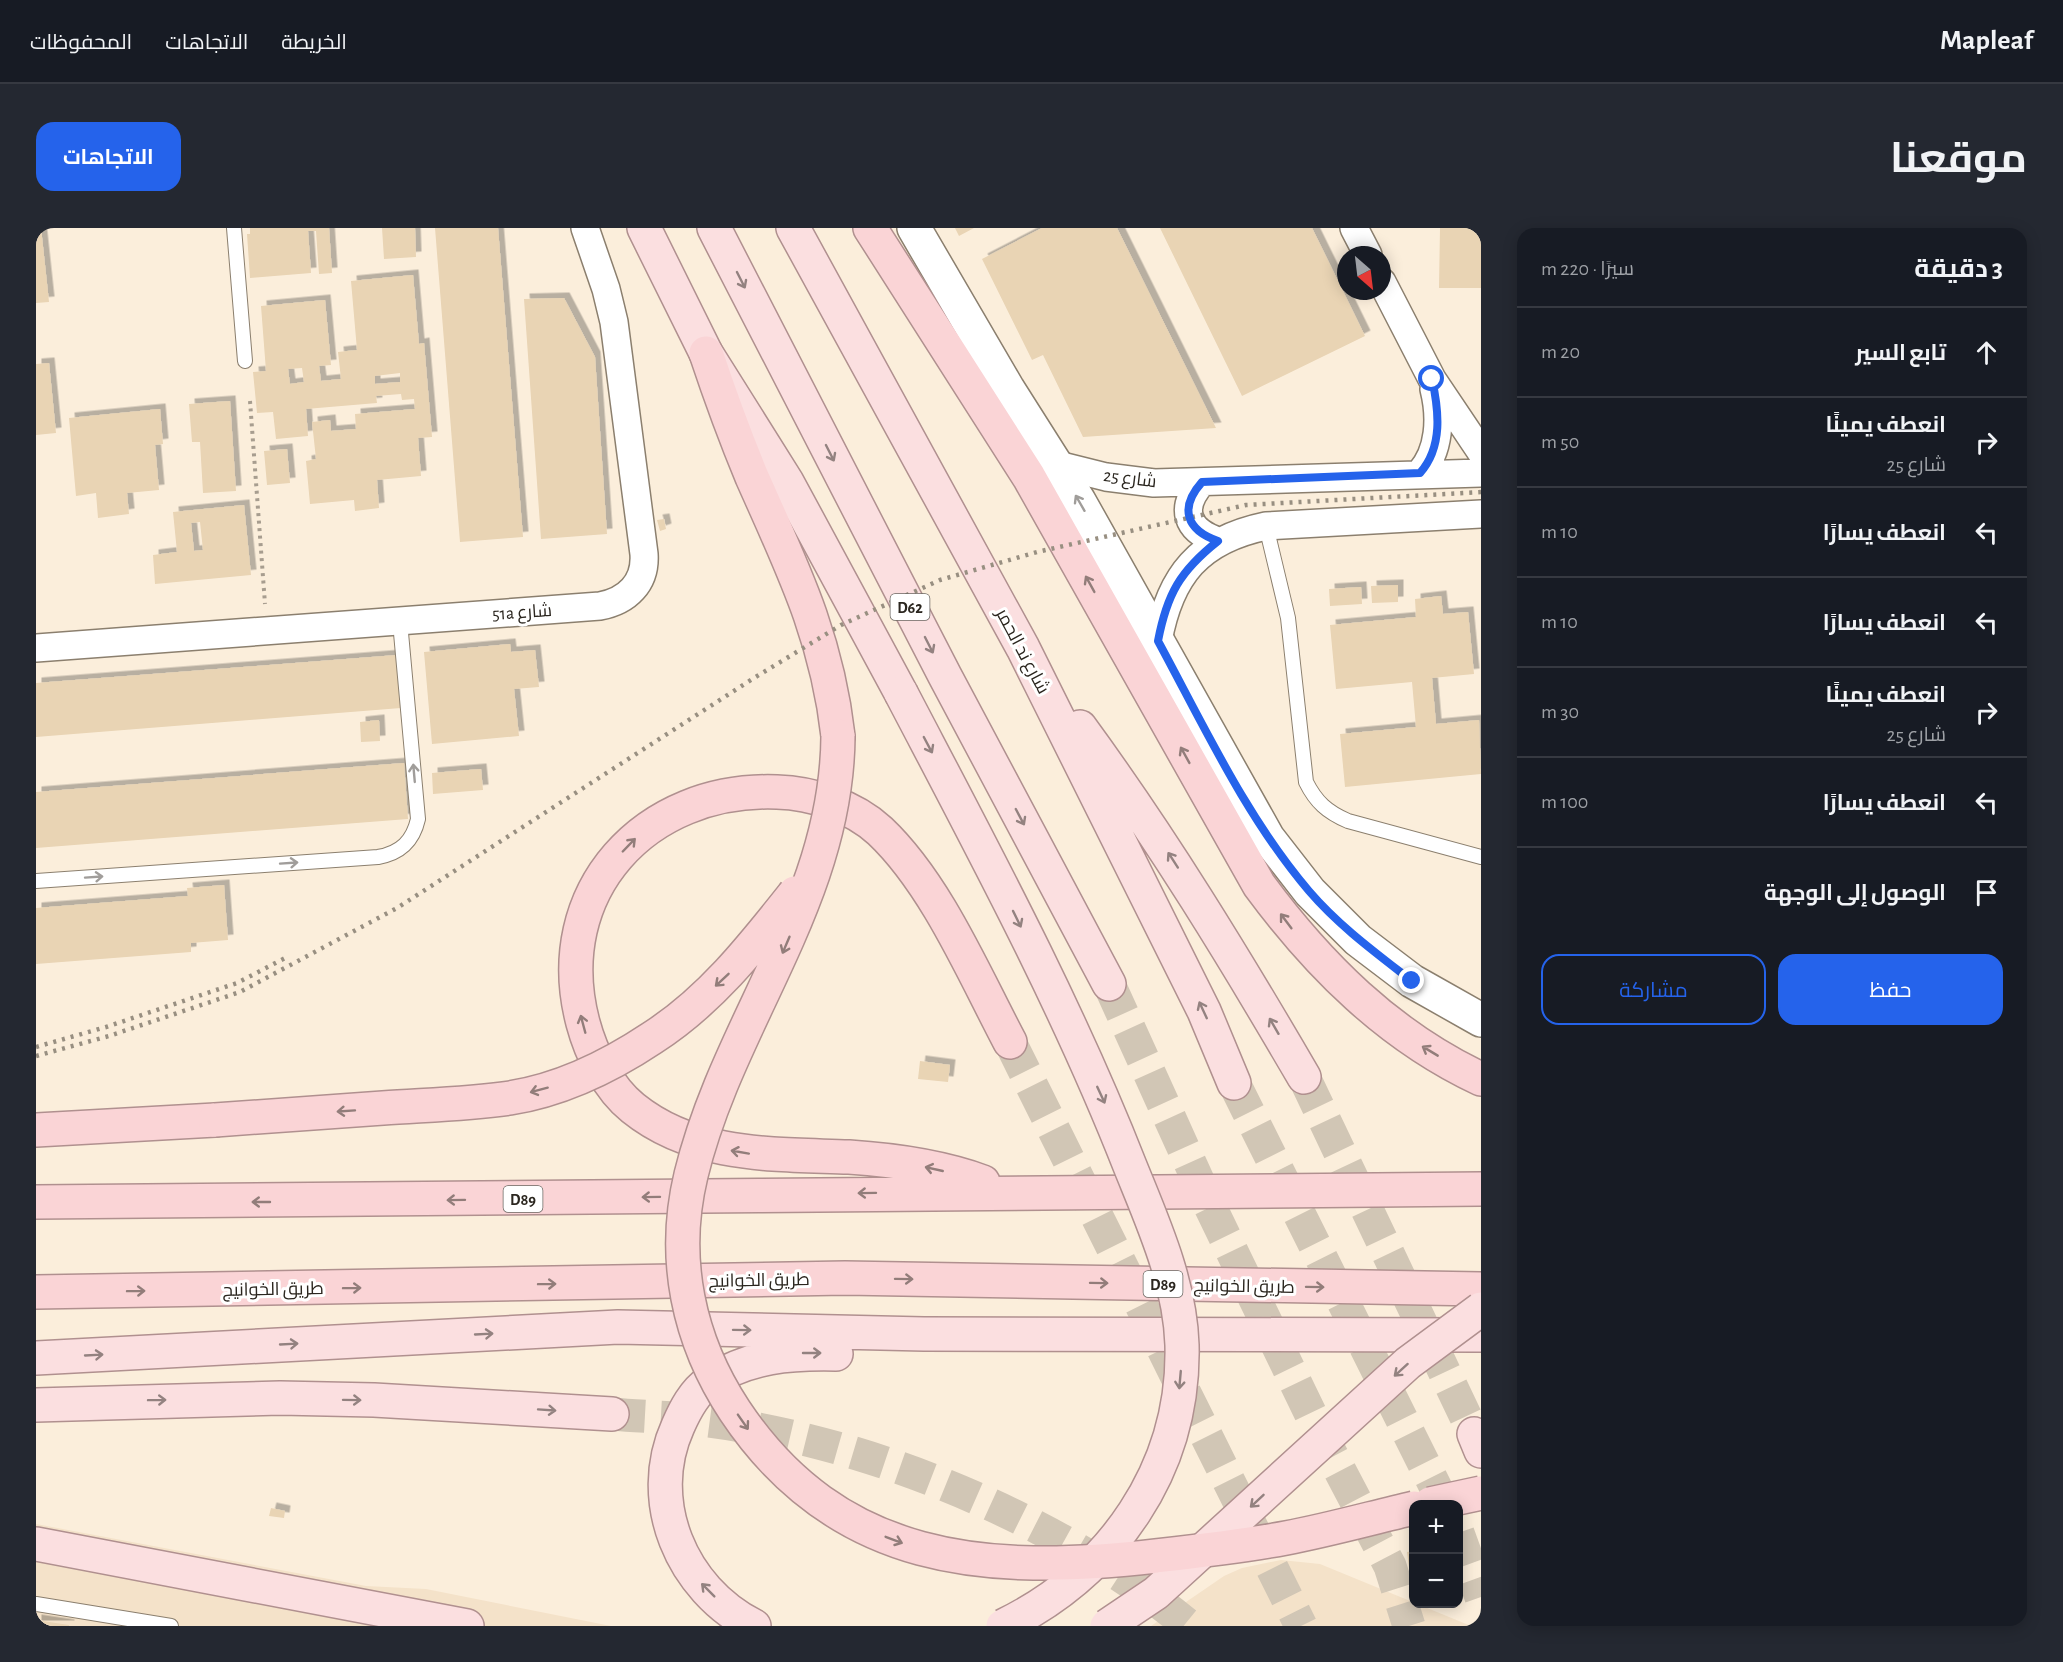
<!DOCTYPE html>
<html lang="ar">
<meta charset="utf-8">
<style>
:root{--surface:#171b24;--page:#242831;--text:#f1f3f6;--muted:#9ea1a6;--line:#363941;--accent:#2563eb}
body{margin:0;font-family:"Alegreya Sans",Cairo,sans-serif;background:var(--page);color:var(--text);direction:rtl}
.controls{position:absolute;right:18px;bottom:18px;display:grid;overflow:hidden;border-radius:12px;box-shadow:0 3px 15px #0003}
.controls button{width:54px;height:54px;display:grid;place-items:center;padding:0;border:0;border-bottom:2px solid var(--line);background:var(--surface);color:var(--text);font:30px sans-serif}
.compass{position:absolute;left:1301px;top:18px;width:54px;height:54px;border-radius:50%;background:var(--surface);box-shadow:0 3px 15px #0003;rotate:152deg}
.stop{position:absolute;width:18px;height:18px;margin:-14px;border:4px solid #2563eb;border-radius:50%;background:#fff}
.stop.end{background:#2563eb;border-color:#fff;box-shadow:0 2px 6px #0008}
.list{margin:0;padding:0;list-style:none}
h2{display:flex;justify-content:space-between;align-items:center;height:78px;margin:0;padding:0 24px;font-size:26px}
h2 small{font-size:20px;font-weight:400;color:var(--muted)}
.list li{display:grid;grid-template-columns:39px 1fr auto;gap:18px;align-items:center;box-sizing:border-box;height:90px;padding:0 24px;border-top:2px solid var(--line)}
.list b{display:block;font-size:22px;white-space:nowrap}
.list p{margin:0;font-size:20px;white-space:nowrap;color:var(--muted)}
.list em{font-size:20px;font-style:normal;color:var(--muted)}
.actions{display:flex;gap:12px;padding:18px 24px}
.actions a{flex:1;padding:14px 0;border:2px solid var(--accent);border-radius:18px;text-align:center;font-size:21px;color:var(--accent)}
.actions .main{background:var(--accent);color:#fff}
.icon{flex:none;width:33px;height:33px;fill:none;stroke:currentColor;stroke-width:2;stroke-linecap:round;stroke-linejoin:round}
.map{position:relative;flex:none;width:1445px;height:1398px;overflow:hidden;direction:ltr;border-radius:18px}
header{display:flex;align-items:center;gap:36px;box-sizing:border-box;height:84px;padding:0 30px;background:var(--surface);border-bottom:2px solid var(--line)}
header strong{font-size:28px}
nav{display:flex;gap:33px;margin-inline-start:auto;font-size:21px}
.intro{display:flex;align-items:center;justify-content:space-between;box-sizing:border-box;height:144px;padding:0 36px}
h1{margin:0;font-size:42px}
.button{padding:15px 27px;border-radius:18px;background:var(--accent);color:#fff;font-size:21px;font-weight:700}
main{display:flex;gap:36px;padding:0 36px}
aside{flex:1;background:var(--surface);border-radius:18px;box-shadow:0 3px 15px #0003}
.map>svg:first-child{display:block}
.built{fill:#f4e2c9}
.building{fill:#e9d4b4;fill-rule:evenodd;filter:url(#shadow)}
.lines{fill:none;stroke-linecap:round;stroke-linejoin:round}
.primary-tunnel{stroke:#d1c6b5;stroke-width:33;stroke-dasharray:33 16;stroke-linecap:butt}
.trunk-tunnel{stroke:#d1c6b5;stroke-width:33;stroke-dasharray:33 16;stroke-linecap:butt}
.service-casing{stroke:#8b7f6e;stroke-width:16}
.minor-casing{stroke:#8b7f6e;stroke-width:30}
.tertiary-casing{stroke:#8b7f6e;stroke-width:36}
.primary-casing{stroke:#b0908f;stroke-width:36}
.trunk-casing{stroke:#b0908f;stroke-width:36}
.path{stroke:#a79d8f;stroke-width:4;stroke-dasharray:3 4.5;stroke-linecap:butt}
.service{stroke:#fff;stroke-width:14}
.minor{stroke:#fff;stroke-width:27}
.tertiary{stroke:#fff;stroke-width:33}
.primary{stroke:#fbdfe0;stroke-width:33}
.trunk{stroke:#fad4d6;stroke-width:33}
.rail{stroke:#988f81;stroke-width:4.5;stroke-dasharray:3 6;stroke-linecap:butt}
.primary-bridge-casing{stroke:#b0908f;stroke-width:36;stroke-linecap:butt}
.trunk-bridge-casing{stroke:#b0908f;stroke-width:36;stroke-linecap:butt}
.primary-bridge{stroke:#fbdfe0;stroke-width:33}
.trunk-bridge{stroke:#fad4d6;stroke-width:33}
.oneway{stroke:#938280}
.oneway2{stroke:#a09d9a}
.oneway3{stroke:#927d7a}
.route{stroke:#2563eb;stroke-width:8}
.labels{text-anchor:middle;stroke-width:6;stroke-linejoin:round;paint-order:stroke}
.shield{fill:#fff;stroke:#6b6762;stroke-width:1.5}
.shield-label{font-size:16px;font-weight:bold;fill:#2b261f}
.street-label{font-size:18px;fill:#2b261f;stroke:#fff}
</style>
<header>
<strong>Mapleaf</strong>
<nav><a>الخريطة</a><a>الاتجاهات</a><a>المحفوظات</a></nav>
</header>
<div class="intro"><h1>موقعنا</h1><a class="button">الاتجاهات</a></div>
<main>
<aside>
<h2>3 دقيقة<small>سيرًا · 220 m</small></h2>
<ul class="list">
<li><svg class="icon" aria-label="ahead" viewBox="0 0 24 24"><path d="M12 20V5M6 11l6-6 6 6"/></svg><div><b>تابع السير</b></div><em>20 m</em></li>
<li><svg class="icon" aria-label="right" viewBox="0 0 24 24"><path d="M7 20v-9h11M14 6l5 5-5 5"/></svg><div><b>انعطف يمينًا</b><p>شارع 25</p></div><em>50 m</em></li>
<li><svg class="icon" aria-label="left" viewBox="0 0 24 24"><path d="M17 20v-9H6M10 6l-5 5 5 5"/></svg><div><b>انعطف يسارًا</b></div><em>10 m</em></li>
<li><svg class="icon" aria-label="left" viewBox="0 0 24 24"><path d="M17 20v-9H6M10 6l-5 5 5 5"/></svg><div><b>انعطف يسارًا</b></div><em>10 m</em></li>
<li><svg class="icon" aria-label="right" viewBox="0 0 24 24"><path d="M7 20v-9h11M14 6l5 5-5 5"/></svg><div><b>انعطف يمينًا</b><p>شارع 25</p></div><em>30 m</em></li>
<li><svg class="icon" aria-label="left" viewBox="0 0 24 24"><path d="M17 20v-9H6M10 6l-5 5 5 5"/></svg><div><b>انعطف يسارًا</b></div><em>100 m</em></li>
<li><svg class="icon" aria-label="arrive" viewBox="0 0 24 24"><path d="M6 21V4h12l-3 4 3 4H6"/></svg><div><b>الوصول إلى الوجهة</b></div></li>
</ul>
<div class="actions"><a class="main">حفظ</a><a>مشاركة</a></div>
</aside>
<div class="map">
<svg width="1445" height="1398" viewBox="0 0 1445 1398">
<defs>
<filter id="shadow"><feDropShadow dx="5.5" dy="-5.5" stdDeviation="0" flood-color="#0004"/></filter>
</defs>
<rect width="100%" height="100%" fill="#fbeedb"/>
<path class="built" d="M 0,1296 L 330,1358 L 390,1361 L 575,1398 L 0,1398 Z
M 1245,1332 L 1284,1336 L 1435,1398 L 1115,1398 L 1188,1348 L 1206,1340 Z"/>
<path class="building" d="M 0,0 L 5,0 L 13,74 L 0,75 Z
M 214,0 L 293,0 L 296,45 L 283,46 L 280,3 L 272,3 L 275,45 L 214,50 L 211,6 L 214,6 Z
M 346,0 L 379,0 L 380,29 L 348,31 Z
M 399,0 L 462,0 L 487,309 L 424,314 Z
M 919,0 L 938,0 L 923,8 Z
M 1006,0 L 1081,0 L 1180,200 L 1047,209 L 1007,127 L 996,132 L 946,31 Z
M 1124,0 L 1276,0 L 1329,108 L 1206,168 Z
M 1404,0 L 1445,0 L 1445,60 L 1403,60 Z
M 377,47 L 383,116 L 388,115 L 396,209 L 382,210 L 385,248 L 341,252 L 343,280 L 319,283 L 318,272 L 274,276 L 270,233 L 280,231 L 276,194 L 294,192 L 295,203 L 320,201 L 319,186 L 379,181 L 378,171 L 366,172 L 365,166 L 340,168 L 341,175 L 270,181 L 272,208 L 240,211 L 237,184 L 221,185 L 217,144 L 230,143 L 225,78 L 289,72 L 295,137 L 283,138 L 285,153 L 305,151 L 302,124 L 321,122 L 315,53 ZM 266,140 L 268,154 L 254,156 L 252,141 ZM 364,145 L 364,154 L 339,156 L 339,148 Z
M 528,70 L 559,129 L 571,306 L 505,311 L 488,71 Z
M 13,135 L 20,205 L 0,207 L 0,136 Z
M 194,173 L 200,263 L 167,265 L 164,214 L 156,214 L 153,176 Z
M 124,181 L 127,216 L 119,217 L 123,262 L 91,265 L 93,286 L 62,290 L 60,265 L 40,268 L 33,190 Z
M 251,221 L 254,255 L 231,257 L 228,223 Z
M 208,277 L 215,347 L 119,356 L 117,327 L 141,324 L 137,284 ZM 164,294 L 167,322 L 158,323 L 155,295 Z
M 628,291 L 630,301 L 624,303 L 621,292 Z
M 1362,357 L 1362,374 L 1336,375 L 1335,358 Z
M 1325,359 L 1326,376 L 1294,378 L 1293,361 Z
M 1405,368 L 1407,386 L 1432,384 L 1438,446 L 1396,450 L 1400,496 L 1443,492 L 1445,546 L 1309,559 L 1304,506 L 1380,499 L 1376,454 L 1300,461 L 1294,397 L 1380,389 L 1379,371 Z
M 474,416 L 475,424 L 499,422 L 503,459 L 478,461 L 483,508 L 396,516 L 388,424 Z
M 361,427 L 365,480 L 0,509 L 0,455 Z
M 343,492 L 344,513 L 325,514 L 324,494 Z
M 368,535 L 372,591 L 0,620 L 0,564 Z
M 445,541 L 447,562 L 397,566 L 396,545 Z
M 188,657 L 192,712 L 155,715 L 155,724 L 0,736 L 0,680 L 152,668 L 151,660 Z
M 884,833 L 914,837 L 912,854 L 882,851 Z
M 235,1280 L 249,1283 L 248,1290 L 233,1288 Z
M 1378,1323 L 1378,1355 L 1375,1356 L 1371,1324 Z
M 0,1392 L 33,1397 L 33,1398 L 0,1398 Z"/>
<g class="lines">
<path class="primary-tunnel" d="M 1073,756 L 1170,970 L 1281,1199 L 1354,1338 L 1373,1398
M 1268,849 L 1438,1206
M 1198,855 L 1408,1276
M 576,1186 C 608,1189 640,1189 672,1193 C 835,1214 1026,1293 1153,1398
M 1422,1305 L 1445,1369"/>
<path class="trunk-tunnel" d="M 974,814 L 1265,1398"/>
<defs>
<path id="service" d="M 198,0 L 209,133
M 1230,298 L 1252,390 L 1270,554 C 1280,574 1291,584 1312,593 L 1445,629
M 0,653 L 342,629 C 365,625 377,613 382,591 L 364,394
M 0,1376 L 135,1398"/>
<path id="minor" d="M 1318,0 L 1332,27
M 1346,54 L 1396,151 L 1445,224
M 1022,237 L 1070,249 L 1118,255 L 1445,245
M 1384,245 C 1404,223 1405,189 1398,161
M 1166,254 C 1143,280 1150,302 1182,313
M 1122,413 C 1134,347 1163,312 1230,298 L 1445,286
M 0,420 L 564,378 C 591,373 610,355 608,326 L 578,94 L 570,61 L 549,0"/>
<path id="tertiary" d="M 878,0 L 972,161 L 1043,273 L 1232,610 L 1274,664 L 1322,712 L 1376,753 L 1445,792"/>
<path id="primary" d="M 608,0 L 670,125 L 751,254 L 865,465
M 678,0 L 909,448 L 1073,756
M 757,0 L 987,420 L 1168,783 L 1198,855
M 1044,499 C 1126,611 1198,729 1268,849
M 0,1130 L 582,1099 L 888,1106 L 1445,1107
M 0,1177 L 244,1170 L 338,1172 L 576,1186
M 1438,1206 L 1445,1223
M 0,1316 L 431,1398
M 718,1398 C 645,1361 608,1273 642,1198 C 649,1182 658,1164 673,1154 C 712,1128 755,1125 800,1126"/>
<path id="trunk" d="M 834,0 L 993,249 L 1223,657 C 1282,737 1353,808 1445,851
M 670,125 C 684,167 699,208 716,249 C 756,339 791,409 802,508
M 0,902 L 179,892
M 947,954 C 904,938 858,932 813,929 C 739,926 659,930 597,880 C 572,860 555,825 547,795 C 512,663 610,559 741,564 C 776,565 817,578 844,603 C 900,656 938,746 974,814
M 0,974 C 482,974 963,961 1445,961
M 0,1064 L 809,1050 L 1445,1061"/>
</defs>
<use href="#service" class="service-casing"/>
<use href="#minor" class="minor-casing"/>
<use href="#tertiary" class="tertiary-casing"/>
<use href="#primary" class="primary-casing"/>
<use href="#trunk" class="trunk-casing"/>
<path class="path" d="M 214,173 L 229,376"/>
<use href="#service" class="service"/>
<use href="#minor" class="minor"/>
<use href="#tertiary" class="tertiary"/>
<use href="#primary" class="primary"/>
<use href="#trunk" class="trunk"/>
<path class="rail" d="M 0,819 L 70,799 L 201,755 L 253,728
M 0,828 L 73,808 L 204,764 L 361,680 L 718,450 L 805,397 L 904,352 L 1001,324 L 1210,277 L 1445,264"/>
<defs>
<path id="primary-bridge" d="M 865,465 C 946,620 1030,775 1094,938 C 1117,995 1144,1054 1146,1117 C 1149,1241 1076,1345 967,1398
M 1071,1398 L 1120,1365 L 1372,1135 L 1445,1081"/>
<path id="trunk-bridge" d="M 802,508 C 801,673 692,794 655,947 C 635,1030 652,1112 699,1183 C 802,1337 951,1347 1120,1328 C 1163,1323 1207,1318 1250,1310 C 1293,1302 1335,1290 1378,1280
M 179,892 C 235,888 291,884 347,880 C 389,877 432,876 474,870 C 524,862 574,838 616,810 C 674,773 717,718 759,665
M 1394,1276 L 1445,1265"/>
</defs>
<use href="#primary-bridge" class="primary-bridge-casing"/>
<use href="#trunk-bridge" class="trunk-bridge-casing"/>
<use href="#primary-bridge" class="primary-bridge"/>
<use href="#trunk-bridge" class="trunk-bridge"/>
</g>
<defs><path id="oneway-shaft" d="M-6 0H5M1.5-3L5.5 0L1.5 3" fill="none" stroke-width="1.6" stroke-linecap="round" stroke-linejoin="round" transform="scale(1.5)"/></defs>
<g class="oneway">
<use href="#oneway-shaft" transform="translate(705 52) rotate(63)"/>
<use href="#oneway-shaft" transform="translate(794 225) rotate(63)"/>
<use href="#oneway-shaft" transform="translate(893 417) rotate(63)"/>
<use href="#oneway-shaft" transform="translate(892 517) rotate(62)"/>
<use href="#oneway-shaft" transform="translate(984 589) rotate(62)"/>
<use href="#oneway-shaft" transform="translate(1137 632) rotate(-123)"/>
<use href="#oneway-shaft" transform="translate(981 691) rotate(64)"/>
<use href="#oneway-shaft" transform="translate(1167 782) rotate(-115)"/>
<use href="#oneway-shaft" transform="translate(1238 798) rotate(-120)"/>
<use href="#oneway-shaft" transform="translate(1065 867) rotate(65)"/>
<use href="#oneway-shaft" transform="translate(706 1102) rotate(1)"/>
<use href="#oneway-shaft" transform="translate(448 1106) rotate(-3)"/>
<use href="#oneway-shaft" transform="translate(253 1116) rotate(-3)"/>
<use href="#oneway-shaft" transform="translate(776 1125)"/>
<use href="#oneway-shaft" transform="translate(58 1127) rotate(-3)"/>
<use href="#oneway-shaft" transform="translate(1365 1142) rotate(138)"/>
<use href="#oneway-shaft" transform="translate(1144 1152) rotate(95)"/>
<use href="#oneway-shaft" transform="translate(121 1172) rotate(-1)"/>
<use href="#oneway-shaft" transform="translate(316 1172) rotate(1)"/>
<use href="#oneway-shaft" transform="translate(511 1182) rotate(4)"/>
<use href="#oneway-shaft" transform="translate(1221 1273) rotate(137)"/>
<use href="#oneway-shaft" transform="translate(672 1362) rotate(-135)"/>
</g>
<g class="oneway2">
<use href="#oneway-shaft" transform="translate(1044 275) rotate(-120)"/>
<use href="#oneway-shaft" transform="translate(378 545) rotate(-95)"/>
<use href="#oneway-shaft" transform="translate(253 635) rotate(-4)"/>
<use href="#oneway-shaft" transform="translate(58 649) rotate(-4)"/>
</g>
<g class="oneway3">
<use href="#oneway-shaft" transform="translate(1054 356) rotate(-119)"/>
<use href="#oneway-shaft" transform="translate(1149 527) rotate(-119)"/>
<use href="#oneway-shaft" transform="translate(593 617) rotate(-46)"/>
<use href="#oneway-shaft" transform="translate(1250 693) rotate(-127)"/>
<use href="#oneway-shaft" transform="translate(750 717) rotate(113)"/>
<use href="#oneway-shaft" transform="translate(686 752) rotate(137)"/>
<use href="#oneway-shaft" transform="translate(547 796) rotate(-105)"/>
<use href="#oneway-shaft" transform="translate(1394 823) rotate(-149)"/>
<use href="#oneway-shaft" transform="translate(503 862) rotate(165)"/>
<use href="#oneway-shaft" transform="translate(310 883) rotate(176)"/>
<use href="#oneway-shaft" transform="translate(704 924) rotate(-170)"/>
<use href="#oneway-shaft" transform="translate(898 941) rotate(-167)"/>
<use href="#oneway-shaft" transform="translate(831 965) rotate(179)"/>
<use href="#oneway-shaft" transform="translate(615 969) rotate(179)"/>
<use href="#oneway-shaft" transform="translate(420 972) rotate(179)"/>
<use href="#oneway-shaft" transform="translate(225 974) rotate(-180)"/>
<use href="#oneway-shaft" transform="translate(868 1051) rotate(1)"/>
<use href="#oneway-shaft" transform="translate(1063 1055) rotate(1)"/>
<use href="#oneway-shaft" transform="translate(511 1056) rotate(-1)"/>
<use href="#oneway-shaft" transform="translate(1279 1059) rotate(1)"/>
<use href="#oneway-shaft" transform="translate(316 1060) rotate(-1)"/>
<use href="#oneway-shaft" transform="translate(100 1063) rotate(-1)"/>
<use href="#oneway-shaft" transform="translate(707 1194) rotate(55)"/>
<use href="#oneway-shaft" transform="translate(858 1312) rotate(21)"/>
</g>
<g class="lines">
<path class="route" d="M 1376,753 C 1340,725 1303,698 1273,663 C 1210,589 1168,498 1122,413 C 1131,366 1144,343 1182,313 C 1150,302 1143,280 1166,254 L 1384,245 C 1407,219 1403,183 1396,151"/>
</g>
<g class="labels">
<g class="shield">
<rect x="854.5" y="366" width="39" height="26" rx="4.5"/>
<rect x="467.5" y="958" width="39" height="26" rx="4.5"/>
<rect x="1107.5" y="1043" width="39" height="26" rx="4.5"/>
</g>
<g class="shield-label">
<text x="874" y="385">D62</text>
<text x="487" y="977">D89</text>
<text x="1127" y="1062">D89</text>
</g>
<g class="street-label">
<text transform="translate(1094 250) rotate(7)" y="6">شارع 25</text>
<text transform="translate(486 384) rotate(-4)" y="6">51a شارع</text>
<text transform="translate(987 423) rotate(62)" y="6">شارع ند الحمر</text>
<text transform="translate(723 1052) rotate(-1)" y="6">طريق الخوانيج</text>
<text transform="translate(1208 1058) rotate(1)" y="6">طريق الخوانيج</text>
<text transform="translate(237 1061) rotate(-1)" y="6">طريق الخوانيج</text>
</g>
</g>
</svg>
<div class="controls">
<button>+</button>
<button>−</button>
</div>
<svg class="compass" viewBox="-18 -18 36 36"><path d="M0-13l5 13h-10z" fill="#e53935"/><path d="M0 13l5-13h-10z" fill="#9ea1a6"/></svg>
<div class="stop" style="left:1396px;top:151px"></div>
<div class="stop end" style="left:1376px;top:753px"></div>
</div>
</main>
